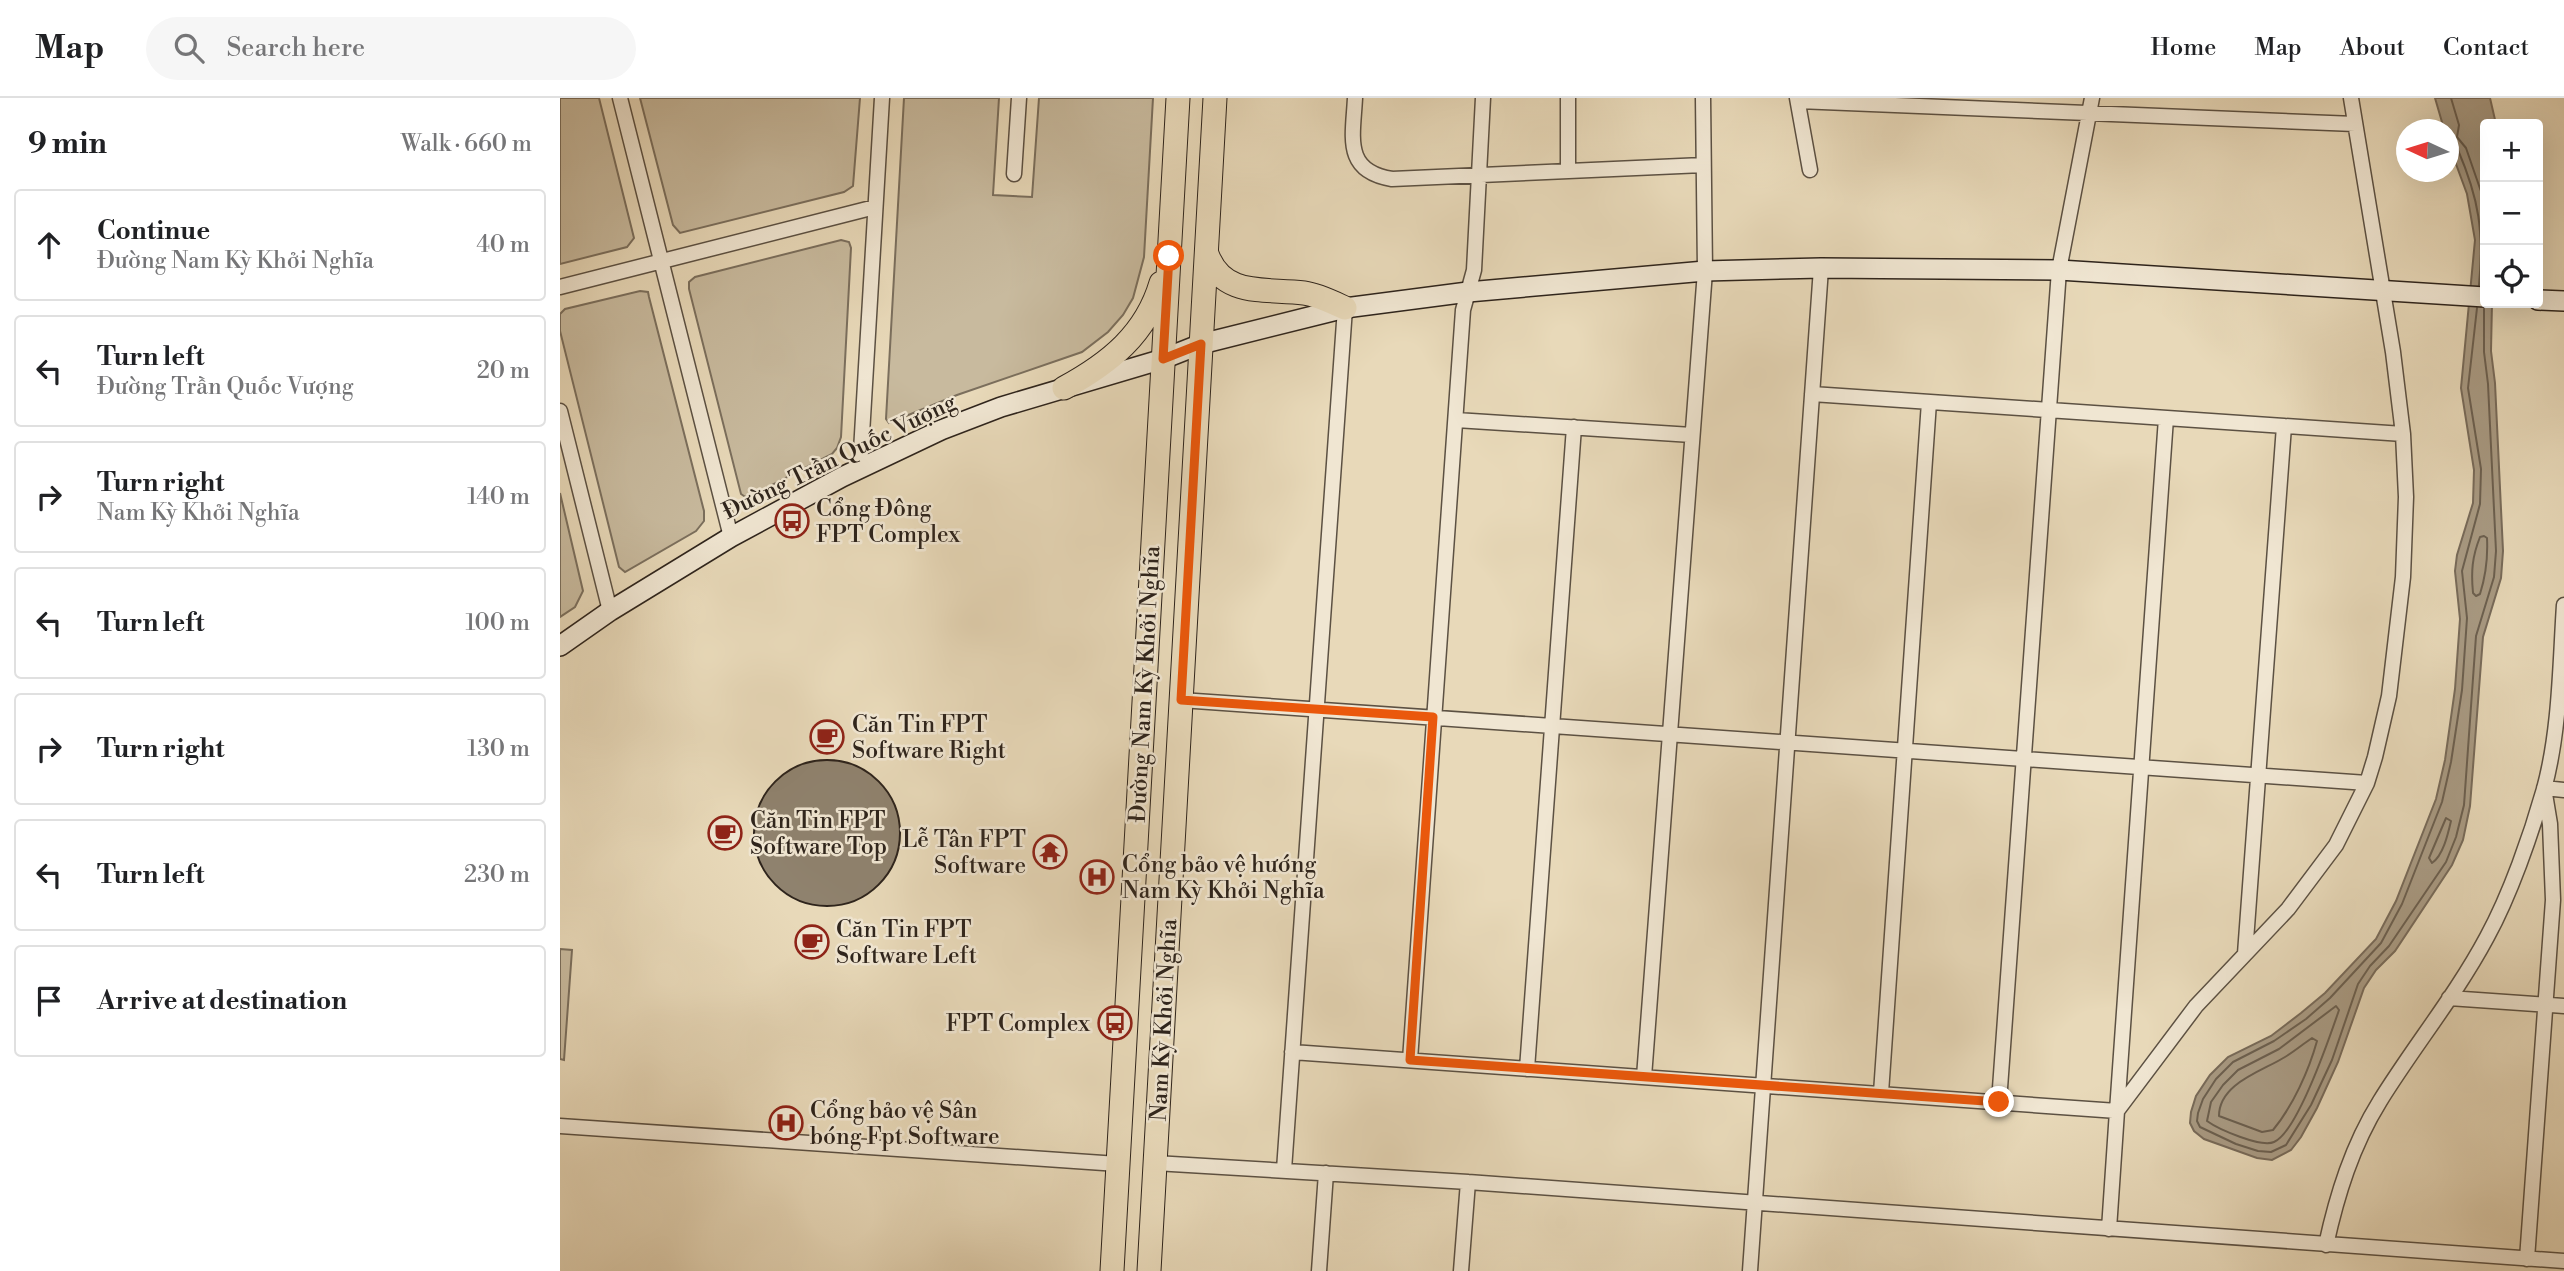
<!DOCTYPE html>
<meta charset="utf-8">
<style>
:root{--surface:#fff;--page:#f6f6f6;--text:#202124;--muted:#757577;--line:#e0e0e0}
body{margin:0;font-family:"Libre Bodoni",serif;background:var(--page);color:var(--text)}
.controls{position:absolute;right:21px;top:21px;display:grid;overflow:hidden;border-radius:7px;box-shadow:0 7px 28px #0002}
.controls button{width:63px;height:63px;display:grid;place-items:center;padding:0;border:0;border-bottom:2px solid var(--line);background:var(--surface);color:var(--text);font:35px sans-serif}
.compass{position:absolute;left:1836px;top:21px;width:63px;height:63px;border-radius:50%;background:var(--surface);box-shadow:0 7px 28px #0002;rotate:274deg}
.stop{position:absolute;width:21px;height:21px;margin:-16px;border:5px solid #ea580c;border-radius:50%;background:#fff}
.stop.end{background:#ea580c;border-color:#fff;box-shadow:0 2px 7px #0008}
.list{margin:0;padding:0;list-style:none}
h2{display:flex;justify-content:space-between;align-items:center;height:91px;margin:0;padding:0 28px;font-size:30px}
h2 small{font-size:23px;font-weight:400;color:var(--muted)}
.list li{display:grid;grid-template-columns:46px 1fr auto;gap:21px;align-items:center;box-sizing:border-box;height:112px;margin:0 14px 14px;padding:0 14px;border:2px solid var(--line);border-radius:7px}
.list b{display:block;font-size:26px;white-space:nowrap}
.list p{margin:0;font-size:23px;white-space:nowrap;color:var(--muted)}
.list em{font-size:23px;font-style:normal;color:var(--muted)}
.icon{flex:none;width:38px;height:38px;fill:none;stroke:currentColor;stroke-width:2;stroke-linecap:round;stroke-linejoin:round}
.map{position:relative;flex:none;width:2004px;height:1173px;overflow:hidden}
header{display:flex;align-items:center;gap:42px;box-sizing:border-box;height:98px;padding:0 35px;background:var(--surface);border-bottom:2px solid var(--line)}
header strong{font-size:33px}
nav{display:flex;gap:38px;margin-inline-start:auto;font-size:24px}
.search{width:490px;height:63px;background:var(--page);display:flex;align-items:center;gap:18px;box-sizing:border-box;padding:0 24px;border-radius:38px;color:var(--muted);font-size:26px}
main{display:flex}
aside{flex:1;background:var(--surface)}
.map>svg:first-child{display:block}
.green{fill:#c8ba9e;stroke:#7b6f5d;stroke-width:2}
.water{fill:#a99b84;stroke:#786b5a;stroke-width:2}
.lines{fill:none;stroke-linecap:round;stroke-linejoin:round}
.shore{stroke:#6c6050;stroke-width:2}
.building{fill:#8f826e;stroke:#2e241c;stroke-width:2}
.street-casing{stroke:#5c5143;stroke-width:17}
.secondary-casing{stroke:#2e241c;stroke-width:22}
.primary-casing{stroke:#2e241c;stroke-width:25}
.street{stroke:#f0e6d2;stroke-width:14}
.secondary{stroke:#f0e6d2;stroke-width:19}
.primary{stroke:#e8d9b9;stroke-width:23}
.route{stroke:#ea580c;stroke-width:9}
.labels{text-anchor:middle;stroke-width:5;stroke-linejoin:round;paint-order:stroke}
.street-label{font-size:23px;fill:#2e241c;stroke:#f0e6d2}
.poi-label{font-size:23px;fill:#2e241c;stroke:#f0e6d2;text-anchor:start}
</style>
<header>
<strong>Map</strong>
<div class="search"><svg class="icon" aria-label="search" viewBox="0 0 24 24"><circle cx="10" cy="10" r="6"/><path d="M15 15l6 6"/></svg>Search here</div>
<nav><a>Home</a><a>Map</a><a>About</a><a>Contact</a></nav>
</header>
<main>
<aside>
<h2>9 min<small>Walk · 660 m</small></h2>
<ul class="list">
<li><svg class="icon" aria-label="ahead" viewBox="0 0 24 24"><path d="M12 20V5M6 11l6-6 6 6"/></svg><div><b>Continue</b><p>Đường Nam Kỳ Khởi Nghĩa</p></div><em>40 m</em></li>
<li><svg class="icon" aria-label="left" viewBox="0 0 24 24"><path d="M17 20v-9H6M10 6l-5 5 5 5"/></svg><div><b>Turn left</b><p>Đường Trần Quốc Vượng</p></div><em>20 m</em></li>
<li><svg class="icon" aria-label="right" viewBox="0 0 24 24"><path d="M7 20v-9h11M14 6l5 5-5 5"/></svg><div><b>Turn right</b><p>Nam Kỳ Khởi Nghĩa</p></div><em>140 m</em></li>
<li><svg class="icon" aria-label="left" viewBox="0 0 24 24"><path d="M17 20v-9H6M10 6l-5 5 5 5"/></svg><div><b>Turn left</b></div><em>100 m</em></li>
<li><svg class="icon" aria-label="right" viewBox="0 0 24 24"><path d="M7 20v-9h11M14 6l5 5-5 5"/></svg><div><b>Turn right</b></div><em>130 m</em></li>
<li><svg class="icon" aria-label="left" viewBox="0 0 24 24"><path d="M17 20v-9H6M10 6l-5 5 5 5"/></svg><div><b>Turn left</b></div><em>230 m</em></li>
<li><svg class="icon" aria-label="arrive" viewBox="0 0 24 24"><path d="M6 21V4h12l-3 4 3 4H6"/></svg><div><b>Arrive at destination</b></div></li>
</ul>
</aside>
<div class="map">
<svg width="2004" height="1173" viewBox="0 0 2004 1173">
<rect width="100%" height="100%" fill="#e8d9b9"/>
<filter id="stains"><feTurbulence type="fractalNoise" baseFrequency=".00286" numOctaves="4"/><feColorMatrix values="0 0 0 0 .2 0 0 0 0 .09 0 0 0 0 .02 0 0 0 .5 -.17"/></filter>
<radialGradient id="worn" r=".72"><stop offset=".6" stop-color="#630" stop-opacity="0"/><stop offset="1" stop-color="#630" stop-opacity=".3"/></radialGradient>
<path class="green" d="M 0,0 L 39,0 L 74,140 L 67,149 L 0,166 Z
M 80,0 L 300,0 L 293,88 L 284,94 L 120,135 L 113,127 Z
M 344,0 L 439,0 L 433,97 L 472,99 L 479,0 L 593,0 L 584,159 L 573,200 L 563,217 L 548,234 L 522,254 L 397,297 L 329,325 L 326,321 Z
M 281,142 L 289,144 L 291,150 L 281,339 L 277,350 L 272,356 L 187,400 L 181,396 L 129,191 L 129,184 L 135,179 Z
M 80,193 L 88,194 L 89,199 L 144,413 L 144,423 L 136,433 L 65,474 L 59,469 L 0,233 L 0,216 L 5,211 Z
M 0,395 L 23,493 L 15,509 L 0,519 Z
M 0,851 L 12,852 L 4,962 L 0,961 Z"/>
<path class="water" d="M 1875,0 L 1930,0 L 1936,26 L 1925,26 L 1925,205 L 1932,205 L 1931,253 L 1935,285 L 1943,453 L 1941,480 L 1923,539 L 1910,708 L 1903,742 L 1892,767 L 1835,853 L 1816,872 L 1804,890 L 1778,964 L 1757,1010 L 1741,1039 L 1731,1052 L 1712,1062 L 1697,1060 L 1644,1041 L 1634,1033 L 1630,1025 L 1631,1014 L 1636,998 L 1650,977 L 1668,959 L 1711,938 L 1741,915 L 1765,895 L 1816,841 L 1836,803 L 1876,701 L 1885,662 L 1895,591 L 1900,521 L 1895,473 L 1897,457 L 1913,405 L 1914,372 L 1901,290 L 1915,142 L 1907,96 L 1889,47 L 1888,32 L 1884,31 Z"/>
<g class="lines">
<path class="shore" d="M 1891,0 L 1899,27 L 1897,39 L 1906,50 L 1925,105
M 1888,48 L 1898,52 C 1919,101 1924,134 1919,187
M 1917,210 L 1908,290 L 1921,371 L 1920,406 L 1902,473 L 1907,520 L 1902,592 L 1891,664 L 1882,704 L 1842,806 L 1821,845 L 1770,900 L 1746,921 L 1714,943 L 1673,964 L 1656,981 L 1643,1001 L 1638,1015 L 1637,1023 L 1640,1029 L 1676,1046 L 1698,1053 L 1711,1054 L 1726,1047 L 1751,1007 L 1772,962 L 1798,886 L 1810,868 L 1829,848 L 1886,764 L 1896,739 L 1904,707 L 1916,538 L 1934,479 L 1936,453 L 1928,286 L 1924,254 L 1924,210
M 1924,438 L 1927,440 C 1928,460 1926,477 1920,496 L 1916,498 L 1913,495 C 1911,474 1912,459 1920,439 Z
M 1886,720 L 1891,723 C 1888,736 1883,758 1872,765 L 1869,760 Z
M 1776,908 L 1779,912 C 1770,938 1738,1034 1714,1044 C 1701,1050 1658,1031 1647,1023 L 1651,1004 L 1663,987 L 1678,972 L 1719,951 Z
M 1752,940 L 1757,943 C 1749,972 1733,1008 1713,1032 L 1702,1034 L 1659,1018 C 1659,985 1703,973 1725,959 C 1735,953 1743,946 1752,940 Z"/>
</g>
<path class="building" d="M194 735a73 73 0 1 1 146 0a73 73 0 1 1-146 0Z"/>
<g class="lines">
<defs>
<path id="street" d="M 60,0 L 171,439
M 795,0 C 793,39 783,73 832,81 L 1143,67
M 1008,0 L 1008,72
M 1237,0 L 1250,72
M 1238,3 L 1795,26
M 454,76 L 459,0
M 0,189 L 315,109
M 1252,296 L 1843,336
M 0,313 L 50,513
M 896,322 L 1132,337
M 300,370 L 322,0
M 621,602 L 1807,685
M 1685,856 L 1724,328
M 1889,900 L 2004,908
M 732,954 L 1557,1013 L 1606,320
M 850,962 L 903,212 L 914,172 L 923,0
M 967,971 L 1014,329
M 1084,979 L 1145,173 L 1143,0
M 1321,995 L 1369,304
M 1439,1004 L 1499,172 L 1532,0
M 0,1028 L 558,1066
M 595,1065 L 908,1084 L 2004,1163
M 724,1072 L 785,210
M 1549,1131 L 1557,1013 L 1636,908 L 1728,811 L 1776,747 L 1807,685 L 1815,659 L 1829,598 L 1843,479 L 1846,399 L 1843,336 L 1833,254 L 1791,0
M 1766,1147 C 1777,1097 1792,1048 1820,1003 C 1854,948 1896,897 1927,839 C 1950,797 1971,737 1984,691 C 2000,632 2000,567 2004,507
M 1967,1161 L 1993,802 L 1990,726 L 1984,690 L 2004,692
M 759,1173 L 766,1075
M 901,1173 L 908,1084
M 1190,1173 L 1261,170"/>
<path id="secondary" d="M 1978,202 L 2004,203
M 0,548 L 50,513 L 171,439 L 282,379 L 381,332 L 441,309 L 603,261 L 641,246 L 785,210 L 908,194 L 1145,173 L 1261,170 L 1499,172 L 1925,199"/>
<path id="primary" d="M 647,156 C 663,200 705,190 744,195 C 758,197 772,204 785,210
M 504,290 C 550,265 586,236 601,185
M 552,1173 L 618,0
M 589,1173 L 655,0"/>
</defs>
<use href="#street" class="street-casing"/>
<use href="#secondary" class="secondary-casing"/>
<use href="#primary" class="primary-casing"/>
<use href="#street" class="street"/>
<use href="#secondary" class="secondary"/>
<use href="#primary" class="primary"/>
</g>
<g class="lines">
<path class="route" d="M 609,158 L 603,261 L 641,246 L 621,602 L 873,619 L 850,962 L 1439,1004"/>
</g>
<defs>
<symbol id="bus-ring" viewBox="-11 -11 22 22"><circle r="9.5" fill="#f0e6d2" stroke="#8f2418" stroke-width="1.5"/><path d="M-5-6H5V4H4V6H2V4H-2V6H-4V4H-5ZM-3.5-4V0h7V-4ZM-3.5 1.2v1.5H-2V1.2ZM2 1.2v1.5H3.5V1.2Z" fill="#8f2418"/></symbol>
<symbol id="cafe-ring" viewBox="-11 -11 22 22"><circle r="9.5" fill="#f0e6d2" stroke="#8f2418" stroke-width="1.5"/><path d="M-5.5-4.5H6V0H3Q3 3.5 0 3.5H-2.5Q-5.5 3.5-5.5 0ZM3-3.2v2h1.7v-2ZM-6 4.5H4V6H-6Z" fill="#8f2418"/></symbol>
<symbol id="temple-ring" viewBox="-11 -11 22 22"><circle r="9.5" fill="#f0e6d2" stroke="#8f2418" stroke-width="1.5"/><path d="M0-6L5-2H3V0L6.5 2.5H4V6H1.5V3h-3V6H-4V2.5H-6.5L-3 0V-2H-5Z" fill="#8f2418"/></symbol>
<symbol id="hospital-ring" viewBox="-11 -11 22 22"><circle r="9.5" fill="#f0e6d2" stroke="#8f2418" stroke-width="1.5"/><path d="M-5-5h3v3.5h4V-5h3V5h-3V1.5h-4V5h-3Z" fill="#8f2418"/></symbol>
</defs>
<g fill-rule="evenodd">
<use href="#bus-ring" x="213" y="404" width="38" height="38"/>
<use href="#cafe-ring" x="248" y="620" width="38" height="38"/>
<use href="#cafe-ring" x="146" y="716" width="38" height="38"/>
<use href="#temple-ring" x="471" y="735" width="38" height="38"/>
<use href="#hospital-ring" x="518" y="760" width="38" height="38"/>
<use href="#cafe-ring" x="233" y="825" width="38" height="38"/>
<use href="#bus-ring" x="536" y="906" width="38" height="38"/>
<use href="#hospital-ring" x="207" y="1006" width="38" height="38"/>
</g>
<g class="labels">
<g class="street-label">
<text transform="translate(279 358) rotate(-26)" y="8">Đường Trần Quốc Vượng</text>
<text transform="translate(584 586) rotate(-87)" y="8">Đường Nam Kỳ Khởi Nghĩa</text>
<text transform="translate(603 922) rotate(-87)" y="8">Nam Kỳ Khởi Nghĩa</text>
</g>
<g class="poi-label">
<text x="256" y="418">Cổng Đông<tspan x="256" dy="26">FPT Complex</tspan></text>
<text x="292" y="634">Căn Tin FPT<tspan x="292" dy="26">Software Right</tspan></text>
<text x="190" y="730">Căn Tin FPT<tspan x="190" dy="26">Software Top</tspan></text>
<text x="466" y="749" text-anchor="end">Lễ Tân FPT<tspan x="466" dy="26">Software</tspan></text>
<text x="562" y="774">Cổng bảo vệ hướng<tspan x="562" dy="26">Nam Kỳ Khởi Nghĩa</tspan></text>
<text x="276" y="839">Căn Tin FPT<tspan x="276" dy="26">Software Left</tspan></text>
<text x="530" y="933" text-anchor="end">FPT Complex</text>
<text x="250" y="1020">Cổng bảo vệ Sân<tspan x="250" dy="26">bóng Fpt Software</tspan></text>
</g>
</g>
<rect width="100%" height="100%" filter="url(#stains)"/>
<rect width="100%" height="100%" fill="url(#worn)"/>
</svg>
<div class="controls">
<button>+</button>
<button>−</button>
<button><svg class="icon" aria-label="locate" viewBox="0 0 24 24"><circle cx="12" cy="12" r="6"/><path d="M12 2v4M12 18v4M2 12h4M18 12h4"/></svg></button>
</div>
<svg class="compass" viewBox="-18 -18 36 36"><path d="M0-13l5 13h-10z" fill="#e53935"/><path d="M0 13l5-13h-10z" fill="#757577"/></svg>
<div class="stop" style="left:609px;top:158px"></div>
<div class="stop end" style="left:1439px;top:1004px"></div>
</div>
</main>
